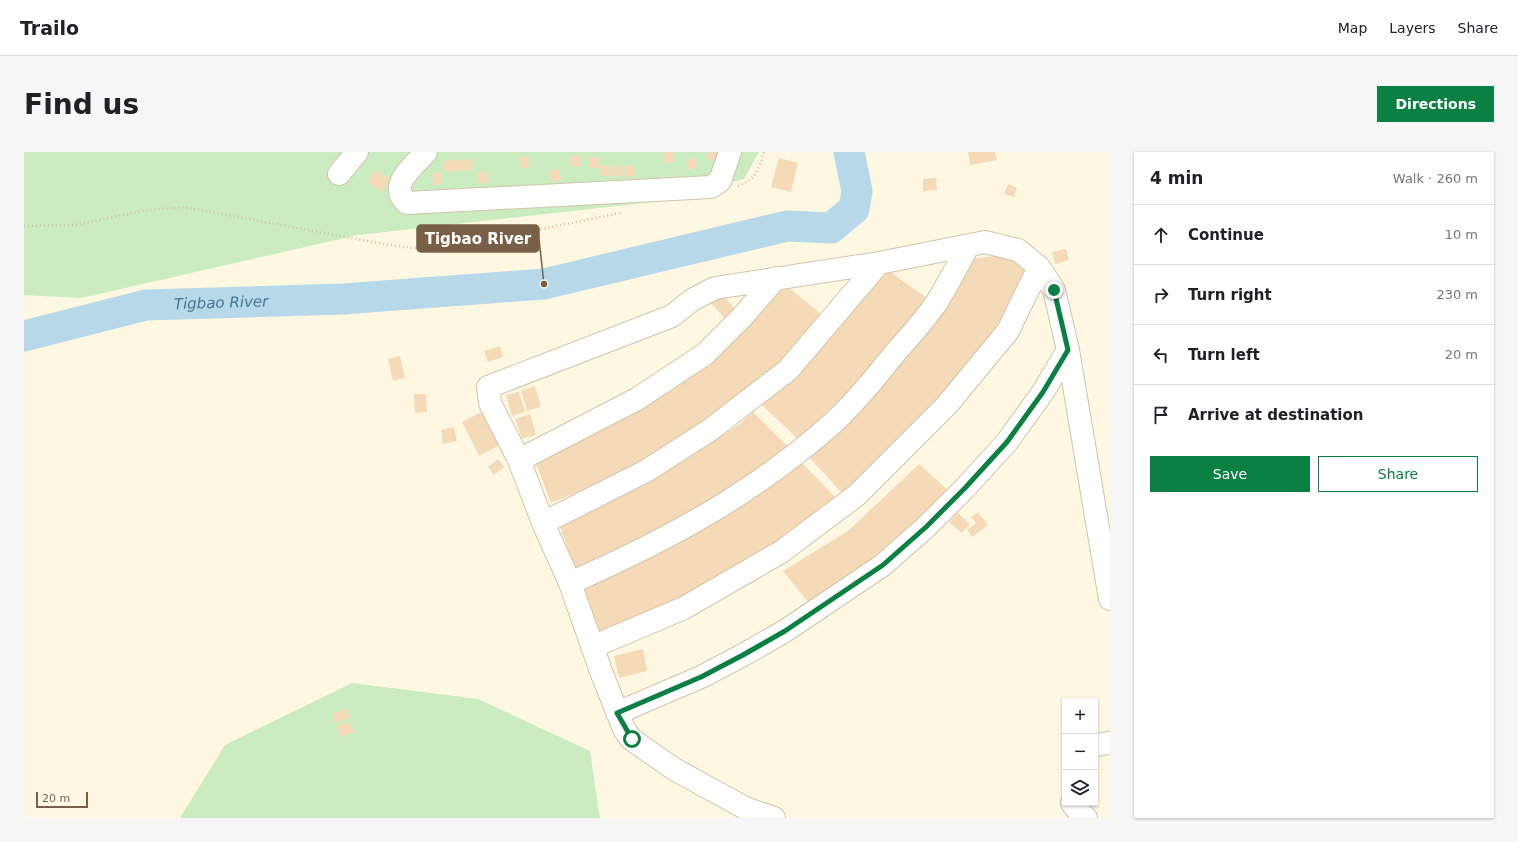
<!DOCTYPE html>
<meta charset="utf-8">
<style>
:root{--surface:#fff;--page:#f6f6f6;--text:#202124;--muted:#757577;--line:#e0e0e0;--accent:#0b8043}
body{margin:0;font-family:"DejaVu Sans",sans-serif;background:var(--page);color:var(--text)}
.controls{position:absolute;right:12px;bottom:12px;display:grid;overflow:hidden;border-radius:0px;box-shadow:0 1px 3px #0004}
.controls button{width:36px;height:36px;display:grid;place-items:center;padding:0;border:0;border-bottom:1px solid var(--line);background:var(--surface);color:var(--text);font:20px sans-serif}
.scale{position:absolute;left:12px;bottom:10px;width:52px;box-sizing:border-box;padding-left:4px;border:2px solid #776047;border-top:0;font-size:11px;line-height:14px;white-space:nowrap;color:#776047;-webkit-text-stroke:3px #fffaea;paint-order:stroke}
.stop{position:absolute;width:12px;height:12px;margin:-9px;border:3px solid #0b8043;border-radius:50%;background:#fff}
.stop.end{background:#0b8043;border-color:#fff;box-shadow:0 1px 4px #0008}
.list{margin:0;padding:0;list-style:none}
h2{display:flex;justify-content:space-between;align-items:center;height:52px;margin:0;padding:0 16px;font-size:17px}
h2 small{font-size:13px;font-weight:400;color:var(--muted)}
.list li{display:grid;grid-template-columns:26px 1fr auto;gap:12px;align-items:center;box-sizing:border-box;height:60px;padding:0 16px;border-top:1px solid var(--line)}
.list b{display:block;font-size:15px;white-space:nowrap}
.list em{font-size:13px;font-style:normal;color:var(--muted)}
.actions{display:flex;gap:8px;padding:12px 16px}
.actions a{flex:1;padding:9px 0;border:1px solid var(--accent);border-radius:0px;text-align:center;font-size:14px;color:var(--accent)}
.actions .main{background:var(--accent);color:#fff}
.icon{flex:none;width:22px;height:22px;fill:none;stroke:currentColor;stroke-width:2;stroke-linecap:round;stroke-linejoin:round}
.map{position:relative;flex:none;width:1086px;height:666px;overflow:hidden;border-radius:0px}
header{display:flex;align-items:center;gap:24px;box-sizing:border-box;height:56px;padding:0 20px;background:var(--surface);border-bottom:1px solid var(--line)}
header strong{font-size:19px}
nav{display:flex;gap:22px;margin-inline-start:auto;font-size:14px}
.intro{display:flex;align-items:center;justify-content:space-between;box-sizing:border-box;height:96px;padding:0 24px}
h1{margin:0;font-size:28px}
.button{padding:10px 18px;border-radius:0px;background:var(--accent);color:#fff;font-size:14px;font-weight:700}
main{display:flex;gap:24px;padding:0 24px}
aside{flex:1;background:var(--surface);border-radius:0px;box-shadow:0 1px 3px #0004}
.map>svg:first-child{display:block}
.green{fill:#caecc0}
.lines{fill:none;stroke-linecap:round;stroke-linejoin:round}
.river{stroke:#b6d8e8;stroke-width:31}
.building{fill:#f5dab8}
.minor-casing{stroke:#d1c3ab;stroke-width:24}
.path{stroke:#d9be9b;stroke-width:2.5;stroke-dasharray:1 3;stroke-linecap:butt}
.minor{stroke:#fff;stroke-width:22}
.route{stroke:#0b8043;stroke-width:5}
.labels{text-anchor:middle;stroke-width:4;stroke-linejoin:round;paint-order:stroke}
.water-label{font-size:15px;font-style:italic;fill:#427893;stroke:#fffaea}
.leader{fill:none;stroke:#776047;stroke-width:1.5}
.callout-dot{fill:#776047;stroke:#fffaea;stroke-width:1.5}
.callout{fill:#776047;stroke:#776047;stroke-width:1.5}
.callout-label{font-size:15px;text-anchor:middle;font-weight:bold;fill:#fff}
</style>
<header>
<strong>Trailo</strong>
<nav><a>Map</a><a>Layers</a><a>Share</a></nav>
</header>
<div class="intro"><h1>Find us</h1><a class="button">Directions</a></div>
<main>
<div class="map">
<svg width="1086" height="666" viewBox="0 0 1086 666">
<rect width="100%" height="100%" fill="#fef8e2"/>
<path class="green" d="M 0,0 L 735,0 L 720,27 L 638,49 L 334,83 L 57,146 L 0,143 Z
M 328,531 L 454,547 L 566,599 L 576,666 L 156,666 L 201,593 Z"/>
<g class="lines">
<path class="river" id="s1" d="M 0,184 L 122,153 L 319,147 L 520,132 L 763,74 L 807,76 L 830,57 L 833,39 L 825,0"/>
</g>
<path class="building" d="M 639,0 L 649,0 L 650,10 L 640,11 Z
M 684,0 L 695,0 L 693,10 L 682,7 Z
M 944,0 L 971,0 L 973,8 L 946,13 Z
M 556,3 L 557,14 L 547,15 L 546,4 Z
M 505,4 L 506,15 L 496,16 L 495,5 Z
M 565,5 L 575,5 L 575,16 L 565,16 Z
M 672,6 L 673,17 L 663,17 L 663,7 Z
M 755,6 L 774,11 L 767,40 L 747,35 Z
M 448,7 L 449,18 L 420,20 L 419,9 Z
M 586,13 L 586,24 L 576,24 L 576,14 Z
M 588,14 L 598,14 L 599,24 L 589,25 Z
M 600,14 L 610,14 L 611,24 L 601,25 Z
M 535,17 L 537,28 L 527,30 L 525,19 Z
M 352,18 L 366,28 L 358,40 L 344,30 Z
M 417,20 L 418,32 L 409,33 L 408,21 Z
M 453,20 L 463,20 L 464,31 L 454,31 Z
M 912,26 L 913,38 L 899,39 L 899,27 Z
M 984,32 L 993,36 L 990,45 L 980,42 Z
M 1042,97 L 1045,108 L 1031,112 L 1028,100 Z
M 979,103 L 1004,114 L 975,170 L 928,232 L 882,282 L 818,341 L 784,304 L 947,107 Z
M 861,116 L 904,147 L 851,215 L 774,287 L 738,253 L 789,205 Z
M 761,133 L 801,165 L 754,213 L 652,290 L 591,324 L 527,351 L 510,306 L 742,152 Z
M 696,140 L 713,159 L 702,168 L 685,149 Z
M 476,194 L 479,205 L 464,210 L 460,199 Z
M 376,204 L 381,226 L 369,229 L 364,207 Z
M 511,234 L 517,255 L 503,259 L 497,238 Z
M 495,240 L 501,260 L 488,264 L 482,243 Z
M 390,242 L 402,242 L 403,260 L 391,261 Z
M 460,259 L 476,293 L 455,304 L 438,270 Z
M 729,260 L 766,297 L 711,338 L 552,419 L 535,372 L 622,333 L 716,272 Z
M 506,262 L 512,283 L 498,287 L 491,267 Z
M 430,275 L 433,289 L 419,292 L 417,278 Z
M 474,307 L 480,315 L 470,323 L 464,315 Z
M 777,310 L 814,348 L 767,383 L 687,432 L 576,483 L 558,434 L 644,397 L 737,341 Z
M 895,312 L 928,342 L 879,389 L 788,455 L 759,419 L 824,379 Z
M 954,360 L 964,373 L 948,385 L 943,378 L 952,371 L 947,365 Z
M 934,361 L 946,372 L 938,381 L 925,370 Z
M 619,497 L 623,519 L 595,526 L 590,504 Z
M 323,557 L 326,566 L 311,571 L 309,561 Z
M 326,570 L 330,580 L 316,585 L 313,574 Z"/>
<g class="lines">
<defs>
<path id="minor" d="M 402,0 C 390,14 363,33 383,51 L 687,35 L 696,29 L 706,0
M 315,22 L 333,0
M 495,308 L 613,247 L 681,202 L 718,165 L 752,126
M 519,371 L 622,319 L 686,278 L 764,218 L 855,111
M 546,431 C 642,389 729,342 809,271 C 831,251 852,225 871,201 C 885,185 901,168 913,150 C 924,132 934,113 944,94
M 568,495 L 660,456 L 757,400 L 833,343 L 923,253 L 984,179 L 1015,115
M 593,561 L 677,525 L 719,503 L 761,479 L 859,413 L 902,375 L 941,336 L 983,290 L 1019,240 L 1044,198
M 1071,593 L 1086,591
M 1048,651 L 1054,659 L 1062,666
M 750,666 L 723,657 L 650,617 L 607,587 L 600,577 L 578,522 L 546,431 L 519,371 L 495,308 L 466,251 L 464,235 L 648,164 L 668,148 L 691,136 L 855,111 L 961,90 L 994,98 L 1015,115 L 1030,138 L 1044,198 L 1086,447"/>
</defs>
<use href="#minor" class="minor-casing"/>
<path class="path" d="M 714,34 C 733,27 734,18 740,0
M 0,74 L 51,73 L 123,58 L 161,55 L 359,92 L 404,98 L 460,89 L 596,61"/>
<use href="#minor" class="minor"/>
</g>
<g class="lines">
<path class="route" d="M 608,587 L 593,561 L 677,525 L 719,503 L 761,479 L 859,413 L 902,375 L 941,336 L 983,290 L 1019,240 L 1044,198 L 1030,138"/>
</g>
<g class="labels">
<g class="water-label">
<text dy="5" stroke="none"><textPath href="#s1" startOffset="201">Tigbao River</textPath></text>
</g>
</g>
<path class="leader" d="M520 132L515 87"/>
<circle class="callout-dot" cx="520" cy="132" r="4"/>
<rect class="callout" x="393" y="73" width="122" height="27" rx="4"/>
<g class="callout-label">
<text x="454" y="92">Tigbao River</text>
</g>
</svg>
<div class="controls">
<button>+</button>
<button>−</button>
<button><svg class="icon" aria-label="layers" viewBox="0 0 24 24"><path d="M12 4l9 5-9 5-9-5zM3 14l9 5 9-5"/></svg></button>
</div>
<div class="scale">20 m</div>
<div class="stop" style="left:608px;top:587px"></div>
<div class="stop end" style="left:1030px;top:138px"></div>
</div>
<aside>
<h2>4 min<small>Walk · 260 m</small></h2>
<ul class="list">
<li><svg class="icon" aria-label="ahead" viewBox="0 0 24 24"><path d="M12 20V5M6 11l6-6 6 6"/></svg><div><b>Continue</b></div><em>10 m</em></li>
<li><svg class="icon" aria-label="right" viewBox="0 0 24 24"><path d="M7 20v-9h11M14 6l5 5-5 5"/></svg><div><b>Turn right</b></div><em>230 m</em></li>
<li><svg class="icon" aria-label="left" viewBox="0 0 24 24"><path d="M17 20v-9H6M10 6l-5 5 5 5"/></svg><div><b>Turn left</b></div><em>20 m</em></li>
<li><svg class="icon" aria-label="arrive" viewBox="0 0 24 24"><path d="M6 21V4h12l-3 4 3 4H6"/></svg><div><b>Arrive at destination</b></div></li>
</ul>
<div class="actions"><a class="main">Save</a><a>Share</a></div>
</aside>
</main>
